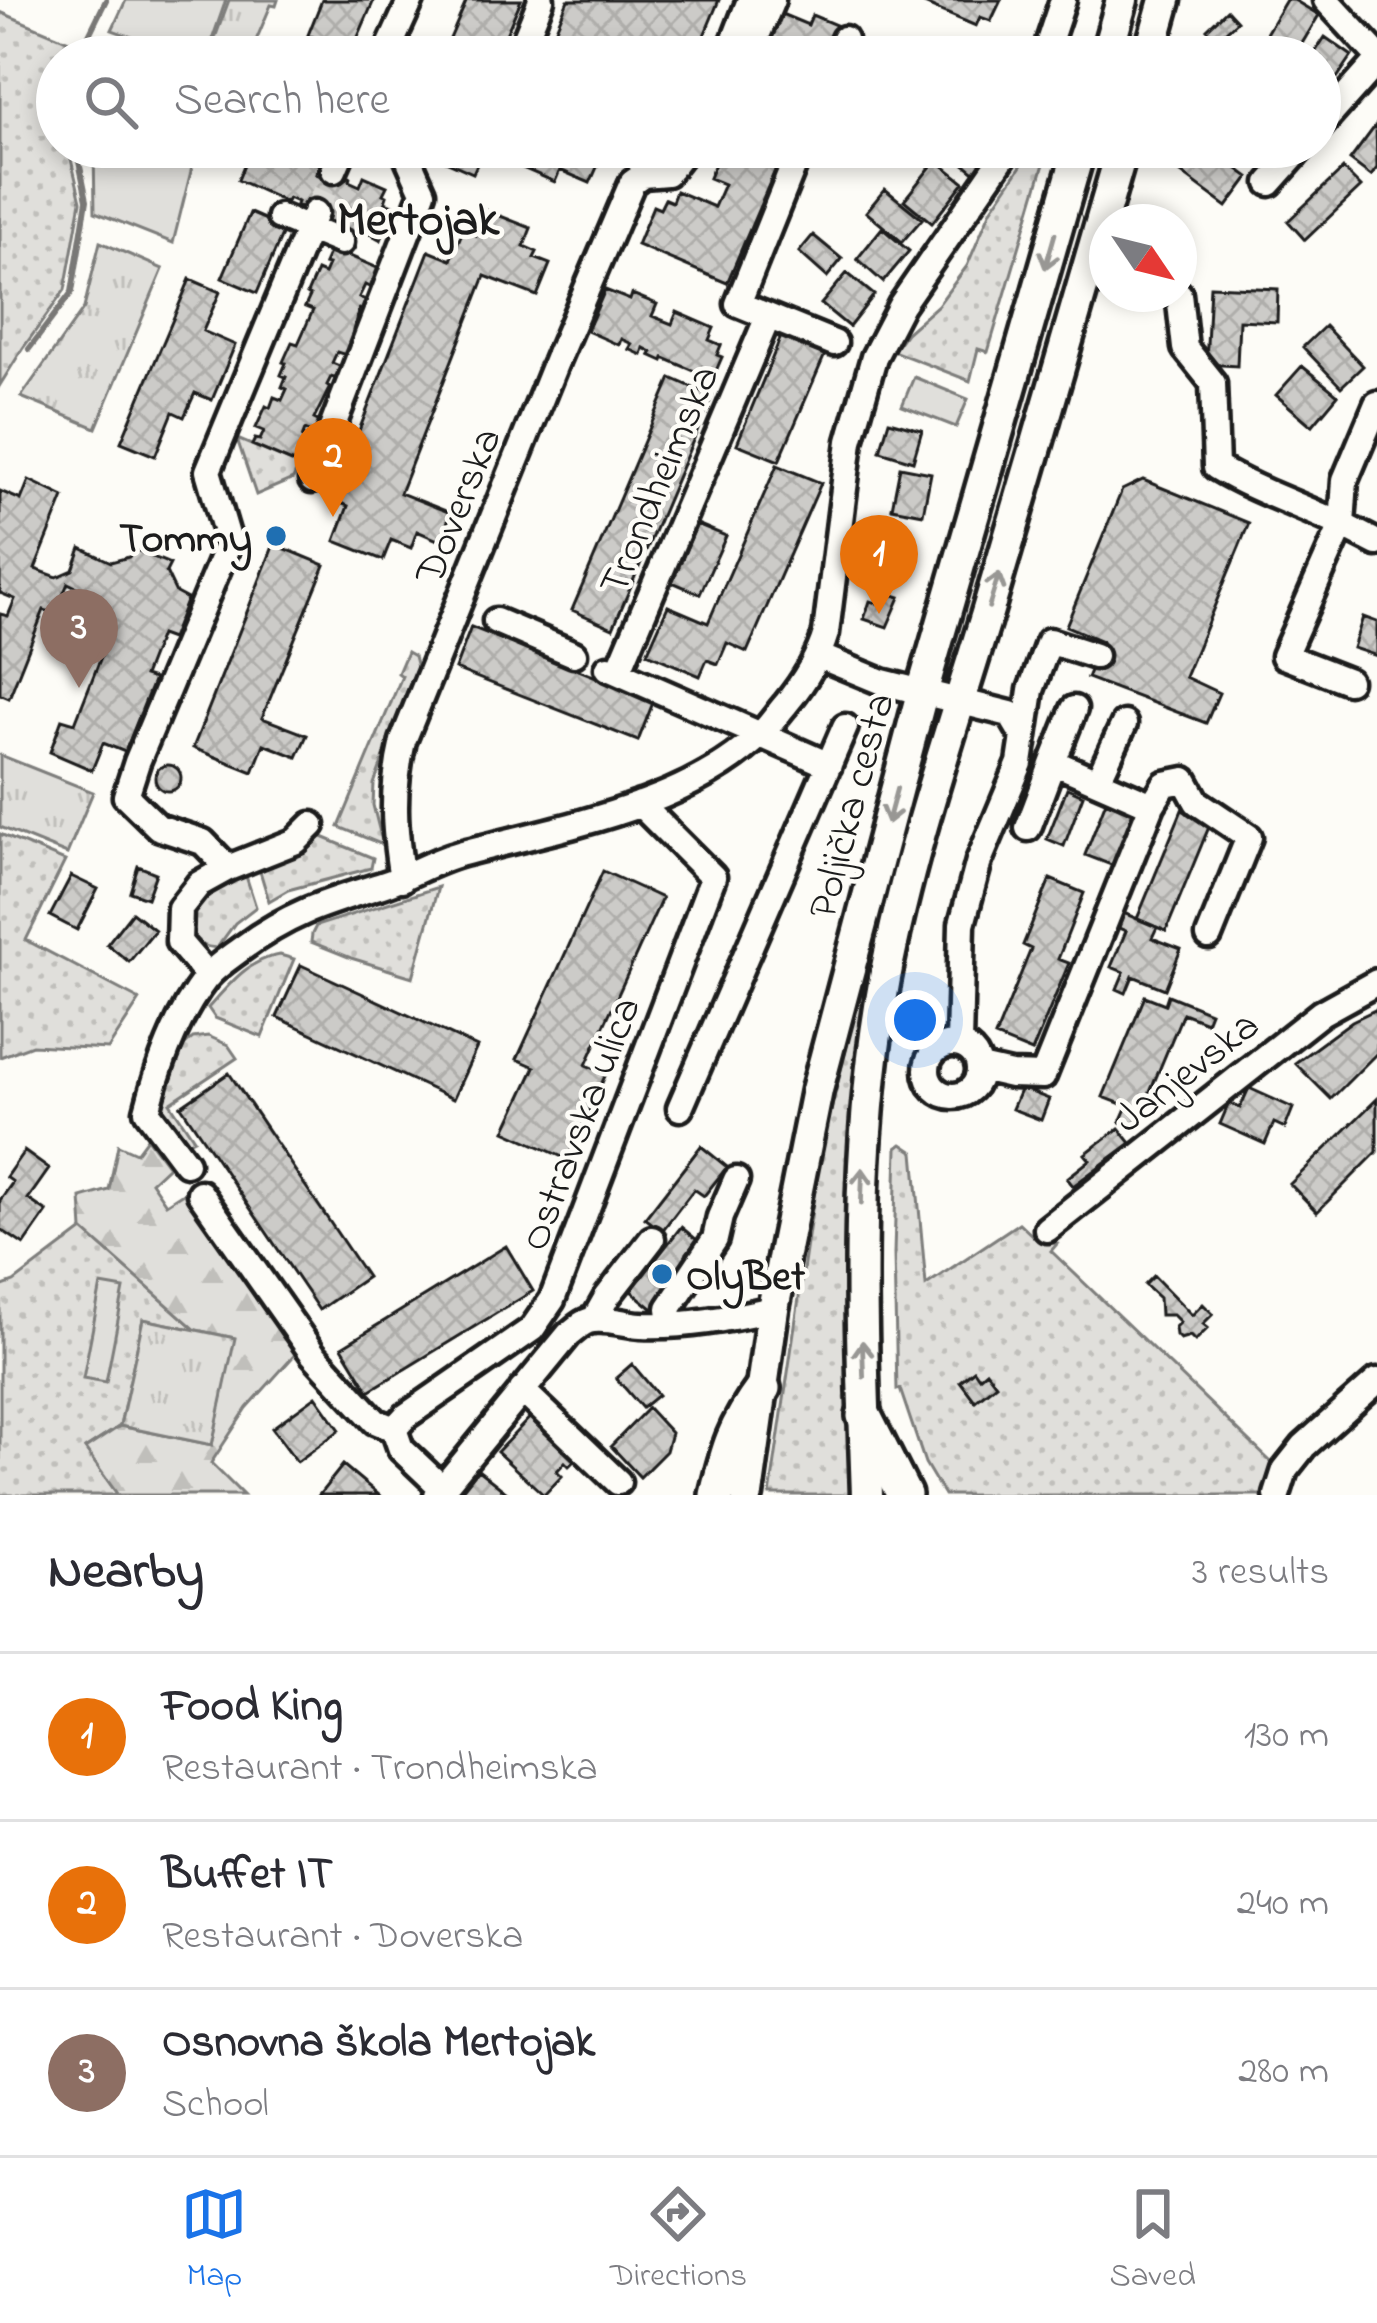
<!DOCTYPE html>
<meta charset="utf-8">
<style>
:root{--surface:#fff;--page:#f7f7f7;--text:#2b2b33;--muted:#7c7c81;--line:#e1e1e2;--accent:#1a73e8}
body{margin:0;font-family:"Indie Flower",sans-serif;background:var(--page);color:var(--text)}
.compass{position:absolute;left:1089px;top:204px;width:108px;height:108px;border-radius:50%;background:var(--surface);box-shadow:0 6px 18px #0003;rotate:125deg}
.you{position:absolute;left:915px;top:1020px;width:42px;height:42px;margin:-30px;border:9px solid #fff;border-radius:50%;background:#1a73e8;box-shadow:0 0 0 18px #1a73e833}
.badge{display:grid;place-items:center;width:78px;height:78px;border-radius:50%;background:var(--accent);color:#fff;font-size:39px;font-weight:700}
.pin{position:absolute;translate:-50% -99px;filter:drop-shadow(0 3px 6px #0008)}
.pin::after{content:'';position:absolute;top:63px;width:42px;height:36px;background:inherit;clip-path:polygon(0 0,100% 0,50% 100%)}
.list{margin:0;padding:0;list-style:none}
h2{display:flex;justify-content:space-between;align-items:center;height:156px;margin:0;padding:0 48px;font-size:51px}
h2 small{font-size:39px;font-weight:400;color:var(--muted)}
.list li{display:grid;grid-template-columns:78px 1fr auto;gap:36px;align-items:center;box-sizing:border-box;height:168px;padding:0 48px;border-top:3px solid var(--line)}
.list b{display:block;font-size:45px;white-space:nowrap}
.list p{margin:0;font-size:39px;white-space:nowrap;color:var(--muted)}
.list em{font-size:39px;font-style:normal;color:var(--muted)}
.icon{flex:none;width:66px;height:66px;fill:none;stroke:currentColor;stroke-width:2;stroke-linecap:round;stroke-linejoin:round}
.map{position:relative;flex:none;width:1377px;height:1495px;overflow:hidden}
.search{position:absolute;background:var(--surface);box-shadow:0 6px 18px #0003;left:36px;right:36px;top:36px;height:132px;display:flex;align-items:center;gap:30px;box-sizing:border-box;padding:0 42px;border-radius:66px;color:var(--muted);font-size:45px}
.sheet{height:660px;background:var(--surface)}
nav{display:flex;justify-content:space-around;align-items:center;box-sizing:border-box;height:168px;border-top:3px solid var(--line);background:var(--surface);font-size:33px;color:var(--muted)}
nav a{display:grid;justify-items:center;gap:6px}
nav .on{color:var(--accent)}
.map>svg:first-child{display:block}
.grass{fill:url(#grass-dots);stroke:#7e7e7c;stroke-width:3}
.forest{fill:url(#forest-firs);stroke:#7e7e7c;stroke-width:3}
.park{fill:url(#park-tufts);stroke:#7e7e7c;stroke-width:3}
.pitch{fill:#e0dfdb;stroke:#7e7e7c;stroke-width:3}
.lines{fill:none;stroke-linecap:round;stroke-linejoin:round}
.stream{stroke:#797876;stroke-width:6}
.building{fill:url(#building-cross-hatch);stroke:#1c1c1c;stroke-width:3}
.minor-tunnel{stroke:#dbdad6;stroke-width:24;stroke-dasharray:24 12;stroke-linecap:butt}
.minor-casing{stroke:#1c1c1c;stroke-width:33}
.major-casing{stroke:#1c1c1c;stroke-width:39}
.highway-casing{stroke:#1c1c1c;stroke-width:42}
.minor{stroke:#fdfcf7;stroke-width:24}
.major{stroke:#fdfcf7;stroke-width:30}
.highway{stroke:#fdfcf7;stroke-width:33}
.oneway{stroke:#989794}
.poi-dot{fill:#1f6fb2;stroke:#fdfcf7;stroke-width:4.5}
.labels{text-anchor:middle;stroke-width:9;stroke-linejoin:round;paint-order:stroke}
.street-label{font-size:42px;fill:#1c1c1c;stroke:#fdfcf7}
.poi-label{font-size:42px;font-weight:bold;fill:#1c1c1c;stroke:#fdfcf7;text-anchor:end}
.quarter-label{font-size:48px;font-weight:bold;fill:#1c1c1c;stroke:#fdfcf7}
</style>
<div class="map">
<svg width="1377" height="1495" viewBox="0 0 1377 1495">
<defs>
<pattern id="grass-dots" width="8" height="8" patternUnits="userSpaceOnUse" patternTransform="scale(3)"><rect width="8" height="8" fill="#e0dfdb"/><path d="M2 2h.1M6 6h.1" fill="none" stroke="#c0bfbb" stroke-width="1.8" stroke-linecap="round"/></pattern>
<pattern id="forest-firs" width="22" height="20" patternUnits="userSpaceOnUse" patternTransform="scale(3)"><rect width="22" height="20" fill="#e0dfdb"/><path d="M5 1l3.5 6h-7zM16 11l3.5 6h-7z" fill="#c0bfbb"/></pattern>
<pattern id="park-tufts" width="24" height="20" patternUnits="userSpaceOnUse" patternTransform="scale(3)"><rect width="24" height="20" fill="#e0dfdb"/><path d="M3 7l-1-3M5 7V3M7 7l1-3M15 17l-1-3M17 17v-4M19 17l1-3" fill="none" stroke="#c0bfbb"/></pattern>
<pattern id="building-cross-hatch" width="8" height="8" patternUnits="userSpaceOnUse" patternTransform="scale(3)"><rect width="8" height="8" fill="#cccbc8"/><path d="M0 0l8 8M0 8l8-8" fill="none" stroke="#afaeab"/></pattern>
</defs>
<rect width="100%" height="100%" fill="#fdfcf7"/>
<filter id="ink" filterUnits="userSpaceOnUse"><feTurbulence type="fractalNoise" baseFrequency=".00833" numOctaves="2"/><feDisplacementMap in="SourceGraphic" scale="24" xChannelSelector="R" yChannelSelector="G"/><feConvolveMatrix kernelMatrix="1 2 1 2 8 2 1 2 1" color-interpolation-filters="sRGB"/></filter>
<g filter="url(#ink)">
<path class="grass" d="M 0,12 L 74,43 L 69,57 L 57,57 L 55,103 L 57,147 L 68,147 L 81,201 L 65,290 L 23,348 L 0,385 Z
M 1034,147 L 1049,147 L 988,352 L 978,349 L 970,381 L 893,351 L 906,333 L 938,305 L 967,266 L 991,210 Z
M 237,439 L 299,465 L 293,479 L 256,495 Z
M 407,652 L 414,656 L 417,668 L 374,784 L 373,805 L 383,845 L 339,827 L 402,676 L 398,673 Z
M 0,834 L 65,861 L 26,940 L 140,1000 L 108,1049 L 32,1045 L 0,1057 Z
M 320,836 L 373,858 L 371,868 L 288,890 L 269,901 L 259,868 C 281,861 304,855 320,836 Z
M 245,873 L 256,907 L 235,923 L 217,948 C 206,947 197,945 191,934 C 174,902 224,882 245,873 Z
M 438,887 L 413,977 L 351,958 L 311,942 L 312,934 L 316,926 Z
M 873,940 L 880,941 L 856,1495 L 770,1495 L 820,1155 Z
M 280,955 L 294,959 L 262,1037 L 215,1018 L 208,1008 C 230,984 247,960 280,955 Z
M 208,1036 L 228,1045 L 237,1058 L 170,1103 L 194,1139 L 182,1145 L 157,1114 L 184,1046 L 193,1038 Z
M 902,1144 L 914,1152 L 926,1285 L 1019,1223 L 1036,1239 L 1057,1244 L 1051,1251 L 1273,1464 L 1265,1484 L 1264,1495 L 944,1495 L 925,1463 L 900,1389 L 897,1390 L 894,1254 L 897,1148 Z
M 83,1230 L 196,1330 L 143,1319 L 120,1426 L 85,1449 L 118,1495 L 0,1495 L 0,1287 L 14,1282 Z"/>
<path class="forest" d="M 147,1138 L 168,1166 L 151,1182 L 166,1204 L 186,1191 L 300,1349 L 247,1408 L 211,1463 L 243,1495 L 118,1495 L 85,1449 L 120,1426 L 212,1445 L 234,1338 L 196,1330 L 83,1230 L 81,1198 L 109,1190 L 118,1145 L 136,1153 Z"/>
<path class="park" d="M 229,0 L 278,0 L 276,6 L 271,5 L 249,57 L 208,57 Z
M 100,242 L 163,269 L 96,428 L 21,397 L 84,308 Z
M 0,755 L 93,792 L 67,854 L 0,827 Z
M 143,1319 L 235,1338 L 212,1445 L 120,1426 Z"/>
<path class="pitch" d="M 126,0 L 226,0 L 206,57 L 187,57 L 112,30 Z
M 94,147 L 197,147 L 173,243 L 95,212 Z
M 914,377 L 968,399 L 956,427 L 902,406 Z
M 101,1285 L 124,1289 L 106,1382 L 83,1378 Z"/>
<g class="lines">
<path class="stream" d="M 78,57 L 106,0
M 29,349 L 72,292 L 87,200 L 76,147"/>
</g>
<path class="building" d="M 322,0 L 374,0 L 351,53 L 308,35 Z
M 467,0 L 521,0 L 496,57 L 442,57 Z
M 568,0 L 719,0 L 695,57 L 544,57 Z
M 915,0 L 1001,0 L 991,21 L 980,17 L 976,26 Z
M 1286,0 L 1294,0 L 1319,15 L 1294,57 L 1252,57 Z
M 1227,10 L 1237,21 L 1217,39 L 1207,29 Z
M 779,13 L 808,25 L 812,15 L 836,25 L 823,57 L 760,57 Z
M 1325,37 L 1352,56 L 1320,103 L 1320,57 L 1312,57 Z
M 1376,125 L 1377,168 L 1371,176 L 1350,160 Z
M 267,147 L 278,147 L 320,164 L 316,174 L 326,178 L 330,168 L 350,177 L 349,181 L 360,186 L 364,176 L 387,186 L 383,194 L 387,196 L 385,202 L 395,206 L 381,240 L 357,227 L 355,232 L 316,216 L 317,214 L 296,205 L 297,202 L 288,198 L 286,202 L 238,180 L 251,148 L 265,153 Z
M 444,147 L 606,147 L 590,183 L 560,170 L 555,182 L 483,151 L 473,173 L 439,158 Z
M 722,147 L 785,147 L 727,283 L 637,245 L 653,206 L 660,209 L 665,199 L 672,202 L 676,191 L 714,207 L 724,184 L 709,178 Z
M 947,147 L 1002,147 L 978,175 L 946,149 Z
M 1201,147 L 1208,147 L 1249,177 L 1227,207 L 1181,173 Z
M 936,160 L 964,182 L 932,223 L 904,200 Z
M 1343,169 L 1361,187 L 1305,240 L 1288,221 Z
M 885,189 L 922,219 L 902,242 L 866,212 Z
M 485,210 L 531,228 L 524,246 L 537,252 L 534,258 L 550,264 L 537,296 L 485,276 L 400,493 L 451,513 L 440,541 L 417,531 L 411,548 L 391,540 L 383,560 L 335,541 L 348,506 L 332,500 L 429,251 L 451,260 L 463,230 L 476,235 Z
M 250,213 L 285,228 L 257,293 L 222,278 Z
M 882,228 L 909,251 L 883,282 L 857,259 Z
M 813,235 L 842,259 L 827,277 L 799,252 Z
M 331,248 L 380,269 L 376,278 L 379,280 L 375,290 L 365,285 L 359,297 L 370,302 L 365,312 L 359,309 L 352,334 L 355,335 L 346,355 L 337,352 L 332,363 L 342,367 L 337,379 L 331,377 L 327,385 L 330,387 L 314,419 L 320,422 L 314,434 L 305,430 L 302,438 L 309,442 L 299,465 L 252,445 L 255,439 L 260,440 L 264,431 L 256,428 L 266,406 L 270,408 L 274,397 L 282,400 L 287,389 L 282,387 L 286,377 L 281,375 L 286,363 L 283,362 L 292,342 L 298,344 L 313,310 L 305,307 L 310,296 L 307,294 L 317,271 L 324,274 L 328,265 L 324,264 Z
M 847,273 L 874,295 L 849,327 L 821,304 Z
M 190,279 L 220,292 L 203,331 L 235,345 L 212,400 L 195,393 L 184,417 L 173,412 L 155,456 L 121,442 Z
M 1210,286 L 1278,289 L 1277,322 L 1239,320 L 1237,366 L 1206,364 Z
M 605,290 L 630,300 L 632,294 L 657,304 L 652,316 L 672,324 L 677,312 L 714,328 L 709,340 L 721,345 L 717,355 L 722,357 L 715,373 L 702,367 L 699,373 L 664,358 L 663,361 L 650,355 L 652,352 L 644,348 L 642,355 L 629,349 L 632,344 L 621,339 L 619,345 L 587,331 Z
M 1325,326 L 1363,366 L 1341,387 L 1303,347 Z
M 782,334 L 826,352 L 779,461 L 737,444 Z
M 1302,366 L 1338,395 L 1312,426 L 1276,395 Z
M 671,378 L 712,396 L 613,628 L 572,610 Z
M 889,421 L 922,430 L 913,461 L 880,451 Z
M 777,465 L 821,483 L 747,652 L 727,643 L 718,664 L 707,660 L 700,676 L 647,653 L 668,606 L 708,623 Z
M 900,467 L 931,473 L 923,514 L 892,508 Z
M 29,480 L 64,497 L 35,569 L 57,577 L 73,570 L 81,548 L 111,562 L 129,557 L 134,549 L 170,564 L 166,572 L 176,593 L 187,599 L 171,639 L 160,635 L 144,676 L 154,679 L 125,752 L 103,743 L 92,770 L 50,752 L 62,719 L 75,723 L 108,639 L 82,626 L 94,596 L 68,583 L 55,614 L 44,610 L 9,698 L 0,694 L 0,614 L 8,616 L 15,599 L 0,593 L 0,491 L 21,500 Z
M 1143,480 L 1249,523 L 1185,677 L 1219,693 L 1206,723 L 1087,678 L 1102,641 L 1066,626 L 1122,490 Z
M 697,524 L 726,536 L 700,594 L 672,582 Z
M 274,544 L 325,565 L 262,718 L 307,735 L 297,757 L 264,744 L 253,772 L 193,748 Z
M 881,591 L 900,597 L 887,627 L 864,619 L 870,601 L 877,603 Z
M 1363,617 L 1377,622 L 1377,656 L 1353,648 Z
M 471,627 L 654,700 L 638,741 L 455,669 Z
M155 778a13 13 0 1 1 26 0a13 13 0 1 1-26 0Z
M 1067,788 L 1083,795 L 1064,846 L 1047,839 Z
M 1106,801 L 1135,813 L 1114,866 L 1085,855 Z
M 1182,810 L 1211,822 L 1166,931 L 1137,919 Z
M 138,866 L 156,873 L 147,898 L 130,892 Z
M 603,871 L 662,898 L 586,1065 L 606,1074 L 567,1159 L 505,1131 L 535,1067 L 517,1059 Z
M 71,876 L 98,889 L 77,930 L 50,916 Z
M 1050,879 L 1084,893 L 1058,959 L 1069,963 L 1032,1052 L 995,1037 L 1031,949 L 1023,945 Z
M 132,912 L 155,930 L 129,962 L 107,944 Z
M 1121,912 L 1157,927 L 1152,938 L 1181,949 L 1165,989 L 1133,976 L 1126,993 L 1117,989 L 1124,972 L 1111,967 L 1126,931 L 1116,927 Z
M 301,965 L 477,1047 L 453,1099 L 277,1017 Z
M 1168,995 L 1210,1012 L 1206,1022 L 1183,1013 L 1135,1128 L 1120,1122 L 1127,1106 L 1103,1097 L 1145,996 L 1165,1004 Z
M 1377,1009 L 1377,1053 L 1331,1099 L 1295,1063 L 1352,1021 Z
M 229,1073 L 367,1277 L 319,1310 L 181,1106 Z
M 1021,1088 L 1049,1099 L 1041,1120 L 1012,1109 Z
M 1249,1088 L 1293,1108 L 1285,1128 L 1274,1123 L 1265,1144 L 1220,1124 L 1229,1103 L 1240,1108 Z
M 1377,1099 L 1377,1152 L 1317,1212 L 1290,1184 Z
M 1119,1128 L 1131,1143 L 1073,1186 L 1067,1178 L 1090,1160 L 1085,1154 Z
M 701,1146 L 727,1167 L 704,1196 L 694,1189 L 662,1231 L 645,1218 Z
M 24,1151 L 49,1169 L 28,1199 L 47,1212 L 24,1245 L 0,1229 L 0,1200 L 13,1182 L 6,1177 Z
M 681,1227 L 697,1240 L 687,1253 L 693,1258 L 653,1309 L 631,1291 Z
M 506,1246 L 533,1291 L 369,1391 L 342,1347 Z
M 1154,1276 L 1192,1315 L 1203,1304 L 1213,1314 L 1203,1324 L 1208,1328 L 1195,1341 L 1190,1336 L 1180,1339 L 1176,1335 L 1175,1327 L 1180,1322 L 1173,1315 L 1160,1315 L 1159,1298 L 1145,1285 Z
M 632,1364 L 658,1395 L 642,1408 L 616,1378 Z
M 974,1370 L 979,1377 L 986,1371 L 996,1384 L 975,1401 L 960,1381 Z
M 316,1396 L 340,1430 L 297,1462 L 272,1428 Z
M 648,1408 L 671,1433 L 666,1451 L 640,1477 L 611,1446 Z
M 537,1410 L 582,1453 L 569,1466 L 565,1462 L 557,1471 L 562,1476 L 544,1495 L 497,1452 Z
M 343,1465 L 379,1495 L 319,1495 Z
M 478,1470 L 507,1493 L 505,1495 L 458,1495 Z"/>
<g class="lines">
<path class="minor-tunnel" d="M 315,213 L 334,170"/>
<defs>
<path id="minor" d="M 1326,0 L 1377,55
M 385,57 L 411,0
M 518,57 L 541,0
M 728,57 L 750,0
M 748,57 L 772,0
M 837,57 L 844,39
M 1044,57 L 1063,0
M 1320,126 L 1377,62
M 640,147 L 643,175
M 801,147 L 738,304 L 834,343
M 334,170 L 344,147
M 1270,183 L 1302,147
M 280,217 L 341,242
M 1179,294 L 1185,348 L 1213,383 L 1216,467 C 1256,491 1300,505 1342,525 L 1284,656 L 1348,681
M 1377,404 L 1345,480 L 1342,525 L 1377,543
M 312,480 L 423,192 L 403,147
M 496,621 L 574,654
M 819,656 L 882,682 L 1010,714 L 1023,736
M 608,668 L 829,765
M 618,672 L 768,317
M 1053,762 L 1074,709
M 1098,780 L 1124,724
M 1028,828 L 1053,762 L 1152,805
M 228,868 L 296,841 L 312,825
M 402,879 C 394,829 391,791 403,741 L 557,359 L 632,183 L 643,175 L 667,173 L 687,147
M 208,976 L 179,942 L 180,908 L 199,884 L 228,868 L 203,842 L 158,827 L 126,796 L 137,762 L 229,542 L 208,471 L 315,213
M927 1070a26 26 0 1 1 52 0a26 26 0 1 1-52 0Z
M 959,1044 L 962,924 L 979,861 L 1020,763 L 1031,690 L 1049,641 L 1095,656
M 980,1068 L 1011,1075 L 1043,1076 L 1152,805 L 1165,784 L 1185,780 L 1197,802 L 1249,837 L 1209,936
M 680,1108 L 845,727
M 186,1163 L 147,1111 C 159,1064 176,1017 206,978 C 216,966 229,958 241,949 C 291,912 325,903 382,885 C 408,877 433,861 459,854 C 557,828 688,807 762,733 C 771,724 778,713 786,704 C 804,682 818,660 826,633 L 850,441 L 874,357 L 901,305 L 1010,147
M 200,1193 L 313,1354 L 375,1421 L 394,1429
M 1047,1229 L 1321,1013 L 1377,982
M 594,1320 L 607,1297 L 652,1239
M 671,1324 L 669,1308 L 715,1239 L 720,1217 L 736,1180
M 522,1390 L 618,1482
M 442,1488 L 401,1449 L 394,1429 L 406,1416 L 532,1329 L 552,1300 L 713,877 L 640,804
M 437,1495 L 569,1334 C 577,1328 583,1321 593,1320 C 609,1318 625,1324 641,1325 C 685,1327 731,1318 773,1309
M 1277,1495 L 1285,1470 L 1304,1446 L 1377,1381"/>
<path id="major" d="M 1106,57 L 1122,0
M 1149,57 L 1165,0
M 747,1495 L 773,1309 L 817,1090 L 922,693 L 1080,147
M 867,1495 C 861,1322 853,1149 885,978 C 909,852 951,732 988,610 C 1034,456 1078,301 1123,147"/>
<path id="highway" d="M 864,1416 L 904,1495
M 717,1495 C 728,1449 734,1427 763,1388"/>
</defs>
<use href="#minor" class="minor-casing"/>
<use href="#major" class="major-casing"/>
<use href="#highway" class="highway-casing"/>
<use href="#minor" class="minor"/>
<use href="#major" class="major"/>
<use href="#highway" class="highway"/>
</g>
<defs><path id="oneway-shaft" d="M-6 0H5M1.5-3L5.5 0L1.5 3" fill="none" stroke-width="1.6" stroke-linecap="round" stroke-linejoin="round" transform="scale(3)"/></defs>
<g class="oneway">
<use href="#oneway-shaft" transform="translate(1050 251) rotate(106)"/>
<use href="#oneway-shaft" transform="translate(994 590) rotate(-73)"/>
<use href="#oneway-shaft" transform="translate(892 806) rotate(105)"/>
<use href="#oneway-shaft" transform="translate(862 1186) rotate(-88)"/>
<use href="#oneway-shaft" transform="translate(863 1359) rotate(-92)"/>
</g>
</g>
<g class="poi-dot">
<circle cx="276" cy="536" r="12"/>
<circle cx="662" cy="1274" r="12"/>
</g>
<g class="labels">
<g class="street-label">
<text transform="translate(657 479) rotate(-67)" y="15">Trondheimska</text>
<text transform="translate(456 505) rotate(-68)" y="15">Doverska</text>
<text transform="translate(849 805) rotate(-75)" y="15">Poljička cesta</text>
<text transform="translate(1185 1070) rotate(-38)" y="15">Janjevska</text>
<text transform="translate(578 1123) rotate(-69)" y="15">Ostravska ulica</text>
</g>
<g class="poi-label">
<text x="252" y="551">Tommy</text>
<text x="686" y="1289" text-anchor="start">OlyBet</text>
</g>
<g class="quarter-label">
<text x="418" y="234">Mertojak</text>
</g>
</g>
</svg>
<svg class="compass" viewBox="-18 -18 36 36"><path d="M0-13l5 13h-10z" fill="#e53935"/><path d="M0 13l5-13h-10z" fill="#7c7c81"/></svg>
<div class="you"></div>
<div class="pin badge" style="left:879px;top:614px;background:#e8710a">1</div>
<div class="pin badge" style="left:333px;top:517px;background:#e8710a">2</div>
<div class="pin badge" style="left:79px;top:688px;background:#8d6e63">3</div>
<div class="search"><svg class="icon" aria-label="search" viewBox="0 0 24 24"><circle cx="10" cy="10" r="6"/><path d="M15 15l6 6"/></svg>Search here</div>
</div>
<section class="sheet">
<h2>Nearby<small>3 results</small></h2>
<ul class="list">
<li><span class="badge" style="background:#e8710a">1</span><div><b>Food King</b><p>Restaurant · Trondheimska</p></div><em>130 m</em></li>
<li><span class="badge" style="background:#e8710a">2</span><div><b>Buffet IT</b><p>Restaurant · Doverska</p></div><em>240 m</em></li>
<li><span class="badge" style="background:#8d6e63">3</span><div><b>Osnovna škola Mertojak</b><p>School</p></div><em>280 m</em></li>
</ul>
</section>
<nav>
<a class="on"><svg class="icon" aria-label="map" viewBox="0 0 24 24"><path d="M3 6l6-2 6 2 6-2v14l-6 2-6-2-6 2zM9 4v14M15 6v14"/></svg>Map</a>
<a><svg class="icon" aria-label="directions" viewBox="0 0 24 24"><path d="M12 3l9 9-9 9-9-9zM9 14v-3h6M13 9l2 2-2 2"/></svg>Directions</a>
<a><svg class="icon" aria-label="saved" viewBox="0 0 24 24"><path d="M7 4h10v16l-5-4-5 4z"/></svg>Saved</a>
</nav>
